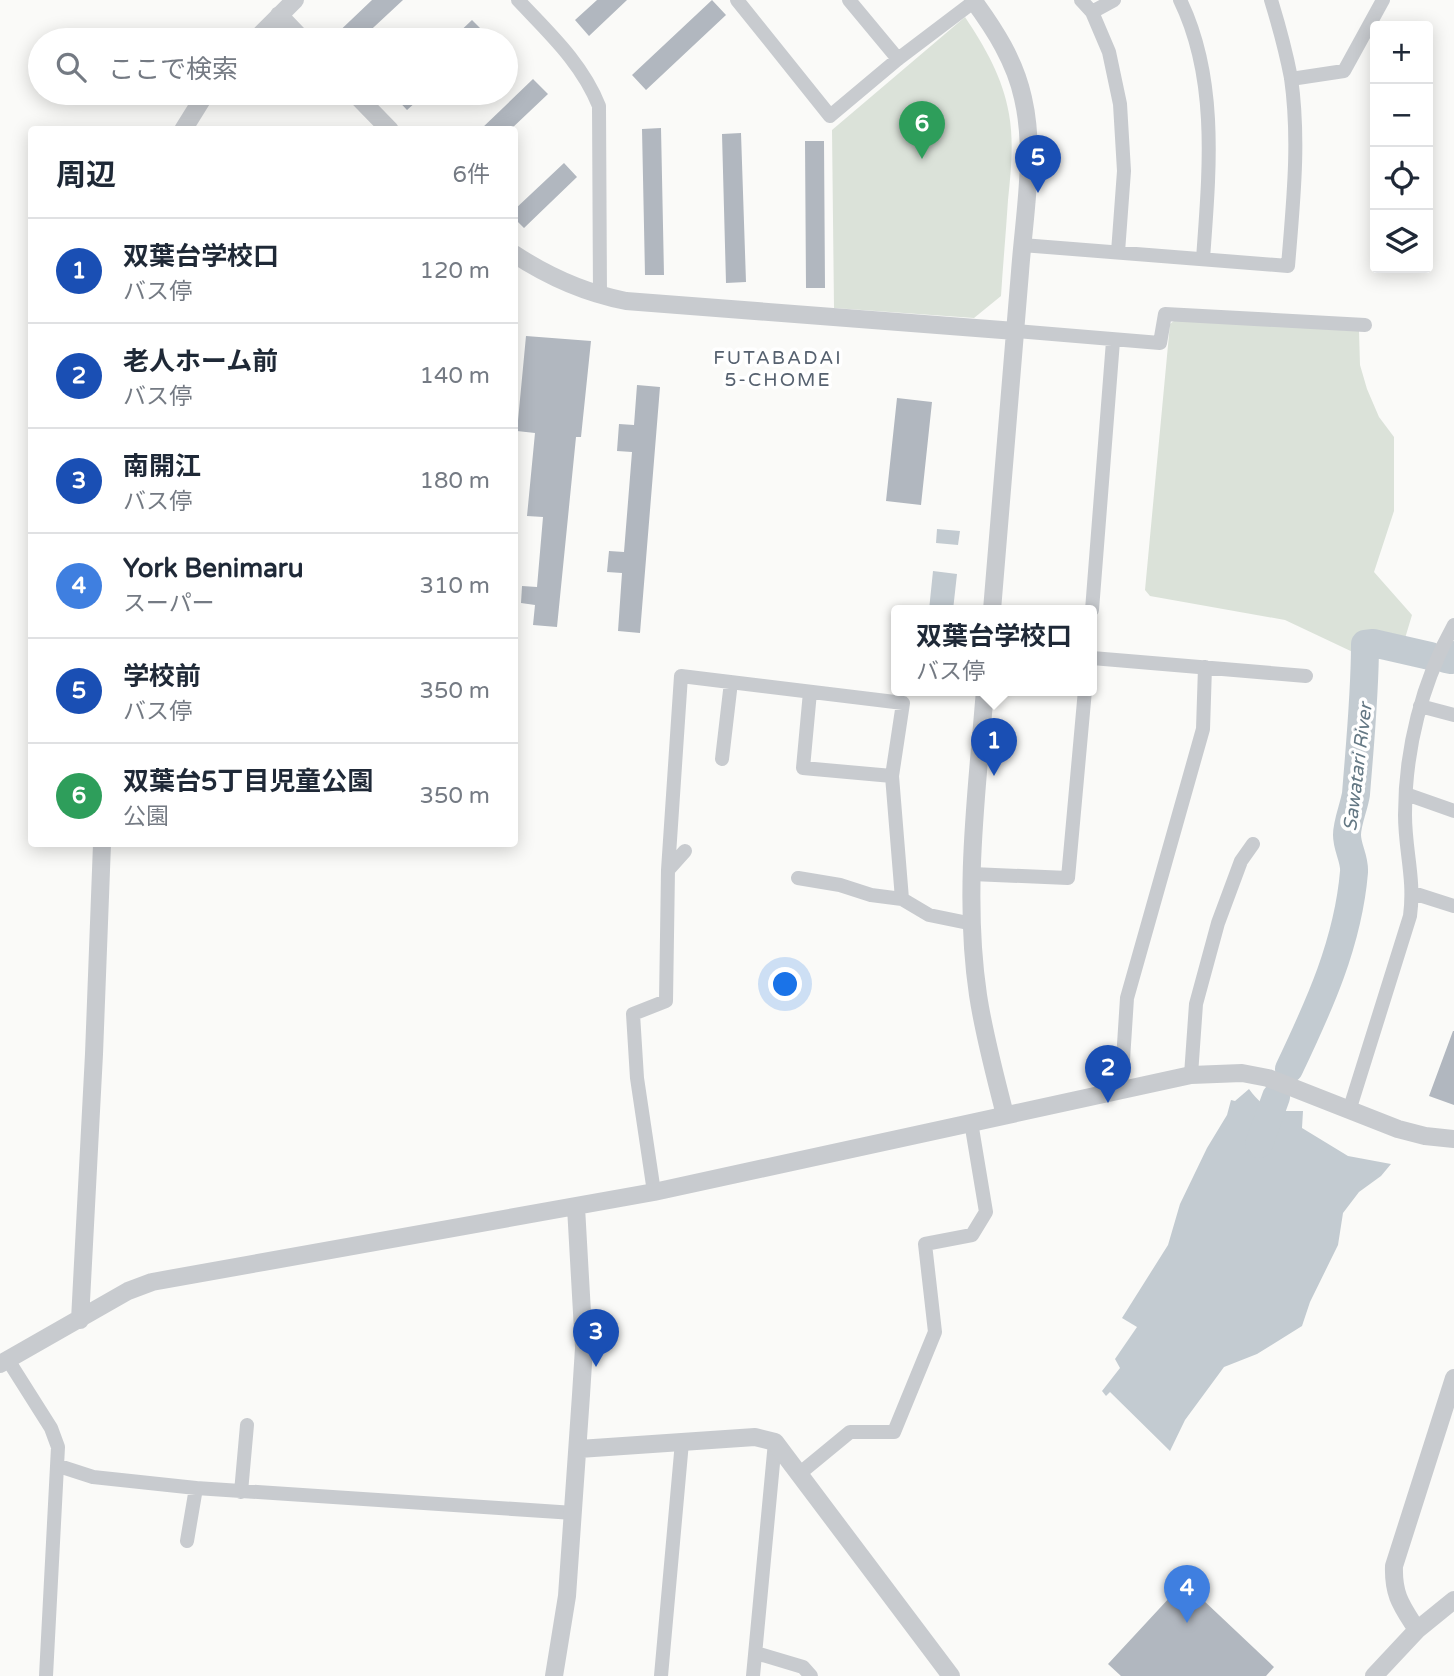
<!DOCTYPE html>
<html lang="ja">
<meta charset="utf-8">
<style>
:root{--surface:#fff;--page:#f2f2f3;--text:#1f2937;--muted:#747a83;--line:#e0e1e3;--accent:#e96929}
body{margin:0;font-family:"Varela Round","Noto Sans JP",sans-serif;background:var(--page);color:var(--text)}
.controls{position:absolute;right:21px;top:21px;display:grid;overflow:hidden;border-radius:7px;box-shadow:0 4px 18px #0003}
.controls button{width:63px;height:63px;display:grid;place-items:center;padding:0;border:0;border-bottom:2px solid var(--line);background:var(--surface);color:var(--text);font:35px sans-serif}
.you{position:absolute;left:786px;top:985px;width:24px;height:24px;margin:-18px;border:5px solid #fff;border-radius:50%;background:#1a73e8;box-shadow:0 0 0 10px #1a73e833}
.badge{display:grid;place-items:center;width:46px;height:46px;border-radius:50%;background:var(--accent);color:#fff;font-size:23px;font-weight:700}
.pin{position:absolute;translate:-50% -58px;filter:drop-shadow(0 2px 4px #0008)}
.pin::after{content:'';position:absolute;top:37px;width:24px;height:21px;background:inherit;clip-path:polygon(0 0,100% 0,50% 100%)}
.popup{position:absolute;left:891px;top:605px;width:206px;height:91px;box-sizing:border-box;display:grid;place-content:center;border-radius:7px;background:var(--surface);filter:drop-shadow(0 2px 5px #0005);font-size:23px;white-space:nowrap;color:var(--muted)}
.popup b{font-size:26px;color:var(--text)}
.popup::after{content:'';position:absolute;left:50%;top:100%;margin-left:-14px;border:14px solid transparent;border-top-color:var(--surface)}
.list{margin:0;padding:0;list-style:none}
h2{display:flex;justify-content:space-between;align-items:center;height:91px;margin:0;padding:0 28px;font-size:30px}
h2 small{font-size:23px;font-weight:400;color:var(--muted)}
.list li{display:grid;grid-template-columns:46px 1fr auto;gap:21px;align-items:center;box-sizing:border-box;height:105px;padding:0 28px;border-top:2px solid var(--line)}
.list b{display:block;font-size:26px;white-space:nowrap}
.list p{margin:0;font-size:23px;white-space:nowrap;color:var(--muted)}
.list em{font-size:23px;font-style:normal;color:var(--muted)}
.icon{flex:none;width:38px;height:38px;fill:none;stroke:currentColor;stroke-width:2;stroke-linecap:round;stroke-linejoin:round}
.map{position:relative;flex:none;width:1454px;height:1676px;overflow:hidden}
.search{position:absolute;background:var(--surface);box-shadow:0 4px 18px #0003;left:28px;top:28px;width:490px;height:77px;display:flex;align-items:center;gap:18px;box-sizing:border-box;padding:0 24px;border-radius:38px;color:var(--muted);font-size:26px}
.panel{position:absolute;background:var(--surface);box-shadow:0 4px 18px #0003;left:28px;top:126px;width:490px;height:721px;border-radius:7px}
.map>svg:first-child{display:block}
.green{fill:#dbe2d9}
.water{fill:#c3cbd1}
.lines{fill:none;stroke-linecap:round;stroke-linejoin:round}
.river{stroke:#c3cbd1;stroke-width:28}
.building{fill:#b1b7bf}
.minor{stroke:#c8cbcf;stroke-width:14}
.tertiary{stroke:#c8cbcf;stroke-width:18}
.labels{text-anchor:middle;stroke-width:7;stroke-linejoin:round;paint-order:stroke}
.neighbourhood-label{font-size:19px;letter-spacing:2px;fill:#56616f;stroke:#fff}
.water-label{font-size:19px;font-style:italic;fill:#647884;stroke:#fff}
</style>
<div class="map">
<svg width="1454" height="1676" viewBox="0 0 1454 1676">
<rect width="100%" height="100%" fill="#fafaf8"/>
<path class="green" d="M 965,17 C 985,47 1003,78 1009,114 C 1014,142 1011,172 1008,200 C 1006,232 1003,264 1001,296 L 974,318 L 834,308 L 832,130 Z
M 1175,320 L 1359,331 L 1360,365 L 1367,389 L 1379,417 L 1394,437 L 1394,511 L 1374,572 L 1412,615 L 1403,645 L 1360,632 L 1357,654 L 1285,620 L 1150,596 L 1145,590 L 1170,324 Z"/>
<path class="water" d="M 937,529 L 960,531 L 958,545 L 936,543 Z
M 933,571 L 957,574 L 953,610 L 929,610 Z
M 1249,1089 C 1267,1113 1275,1111 1303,1111 L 1302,1128 L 1348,1156 L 1391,1164 L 1381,1176 L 1359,1192 L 1343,1213 L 1338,1245 L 1310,1302 L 1302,1326 L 1257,1354 L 1224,1367 L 1185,1420 L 1170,1451 L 1110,1392 L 1106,1396 L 1102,1391 L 1120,1368 L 1115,1359 L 1137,1327 L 1122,1318 L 1168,1245 L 1180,1204 L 1207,1148 L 1227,1115 L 1231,1100 L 1235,1101 Z"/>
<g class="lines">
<path class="river" d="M 1446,659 L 1451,660 L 1454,655
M 1289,1069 C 1319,1006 1348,943 1354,872 C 1355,859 1347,848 1347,835 C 1347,822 1354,807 1356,794 C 1360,743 1365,694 1365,644 L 1373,643 L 1430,656
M 1259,1144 L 1276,1097"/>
</g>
<path class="building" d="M 372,0 L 403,0 L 360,40 L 330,40 Z
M 597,0 L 627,0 L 589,36 L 575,20 Z
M 712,0 L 726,15 L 646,90 L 632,75 Z
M 472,20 L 492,40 L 451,40 Z
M 533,79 L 548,94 L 510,130 L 480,130 Z
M 391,93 L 426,93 L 407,110 Z
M 661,128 L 664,275 L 645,275 L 642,129 Z
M 741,133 L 746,282 L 726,283 L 722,134 Z
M 805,141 L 824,141 L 825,288 L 806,288 Z
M 564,163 L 577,177 L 524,228 L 514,218 L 514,210 Z
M 526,336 L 591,341 L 581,437 L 576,437 L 557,627 L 533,625 L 535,605 L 521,603 L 522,586 L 537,587 L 543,517 L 527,516 L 535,433 L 517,431 Z
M 637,385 L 660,387 L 640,633 L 618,631 L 622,573 L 607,572 L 609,551 L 624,552 L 632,452 L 617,451 L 619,424 L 634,425 Z
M 897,398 L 932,402 L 921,505 L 886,501 Z
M 1453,1031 L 1454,1031 L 1454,1105 L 1429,1096 Z
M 1184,1582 L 1274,1667 L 1266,1676 L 1121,1676 L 1108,1664 Z"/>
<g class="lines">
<path class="minor" d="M 518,0 C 549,33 582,63 599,106 L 600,296
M 737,0 L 830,116 L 898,59 L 976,0
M 849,0 L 898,59
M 1081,0 L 1092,12 L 1109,52 L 1120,104 L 1124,171 L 1118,252
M 1180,0 C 1219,80 1209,174 1203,259
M 1092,12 L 1114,0
M 1291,79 L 1344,71 L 1383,0
M 1022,245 L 1288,266 C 1293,204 1300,141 1291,78 C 1286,52 1279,26 1271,0
M 1015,331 L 1160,343 L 1165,314 L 1365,325
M 1092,610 L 1113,341
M 1092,658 L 1306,676
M 810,692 L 803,768 L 892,776
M 1420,706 L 1454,715
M 722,759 L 731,682
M 1406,794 L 1454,811
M 668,870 L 681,676 L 903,703 L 892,776 L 902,899 L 929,915 L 973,924
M 972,874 L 1068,878 L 1085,690
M 798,878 L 840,885 L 871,895 L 902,899
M 1413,893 L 1454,906
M 1191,1075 L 1196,1004 L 1218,923 L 1241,861 L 1253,844
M 1121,1091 L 1127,998 L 1203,729 L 1205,667
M 1349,1111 L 1410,916 C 1415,879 1405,851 1405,815 C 1405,749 1422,682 1454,625
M 654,1192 L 637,1078 L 633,1014 L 666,1001 L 668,870 L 685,851
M 8,1360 L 51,1428 L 58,1447 L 46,1676
M 59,1466 L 93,1477 L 196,1488 L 574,1513
M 799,1474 L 850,1432 L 894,1432 L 935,1332 L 925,1244 L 972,1235 L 986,1212 L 971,1122
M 241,1492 L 247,1425
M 187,1541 L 196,1488
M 756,1653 L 803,1667 L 811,1676
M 661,1676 L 682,1442
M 753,1676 L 775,1442"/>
<path class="tertiary" d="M 973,0 C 995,30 1015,61 1023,98 C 1036,154 1024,216 1020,272 C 1011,385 1001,497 992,610
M 279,15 L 303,40
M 255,40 L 295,0
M 354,93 L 390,130
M 183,130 L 206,93
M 514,254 C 549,277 585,293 626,301 L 1015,331
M 985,690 C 977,791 963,894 978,995 C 984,1035 995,1075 1005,1115
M 80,1320 L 94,1054 L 102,844
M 0,1364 L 128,1291 L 152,1282 L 654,1192 L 1191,1075 L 1242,1073 L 1268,1078 L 1398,1129 L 1425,1136 L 1454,1139
M 579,1449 L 755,1437 L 775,1442 L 951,1676
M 1417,1630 C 1402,1606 1393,1596 1394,1566 L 1454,1378
M 554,1676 L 567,1596 L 581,1395 L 584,1348 L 576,1207
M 1374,1676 L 1417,1630 L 1454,1600"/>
</g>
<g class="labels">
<g class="neighbourhood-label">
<text x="778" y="364">FUTABADAI<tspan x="778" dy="22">5-CHOME</tspan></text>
</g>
<g class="water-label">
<text transform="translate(1357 767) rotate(-83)" y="7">Sawatari River</text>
</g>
</g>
</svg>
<div class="controls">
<button>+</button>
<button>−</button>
<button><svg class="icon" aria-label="locate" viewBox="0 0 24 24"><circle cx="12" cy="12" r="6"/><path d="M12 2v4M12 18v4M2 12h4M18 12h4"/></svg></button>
<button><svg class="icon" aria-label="layers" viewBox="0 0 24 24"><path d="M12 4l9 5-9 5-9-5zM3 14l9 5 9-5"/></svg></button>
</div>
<div class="you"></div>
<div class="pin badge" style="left:994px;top:776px;background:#1a4fb4">1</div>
<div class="popup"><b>双葉台学校口</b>バス停</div>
<div class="pin badge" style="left:1108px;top:1103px;background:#1a4fb4">2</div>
<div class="pin badge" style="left:596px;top:1367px;background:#1a4fb4">3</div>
<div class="pin badge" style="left:1187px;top:1623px;background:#3f7fe0">4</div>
<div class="pin badge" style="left:1038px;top:193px;background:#1a4fb4">5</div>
<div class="pin badge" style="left:922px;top:159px;background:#2e9e5b">6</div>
<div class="search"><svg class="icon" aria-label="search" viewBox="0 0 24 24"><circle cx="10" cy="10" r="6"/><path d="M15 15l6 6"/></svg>ここで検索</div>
<section class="panel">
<h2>周辺<small>6件</small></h2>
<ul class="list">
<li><span class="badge" style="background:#1a4fb4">1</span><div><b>双葉台学校口</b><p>バス停</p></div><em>120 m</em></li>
<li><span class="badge" style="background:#1a4fb4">2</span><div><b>老人ホーム前</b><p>バス停</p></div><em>140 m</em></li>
<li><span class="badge" style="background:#1a4fb4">3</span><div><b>南開江</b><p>バス停</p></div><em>180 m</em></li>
<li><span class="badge" style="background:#3f7fe0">4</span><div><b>York Benimaru</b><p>スーパー</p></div><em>310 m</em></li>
<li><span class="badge" style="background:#1a4fb4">5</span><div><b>学校前</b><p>バス停</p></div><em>350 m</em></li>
<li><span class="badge" style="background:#2e9e5b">6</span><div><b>双葉台5丁目児童公園</b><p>公園</p></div><em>350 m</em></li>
</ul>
</section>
</div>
